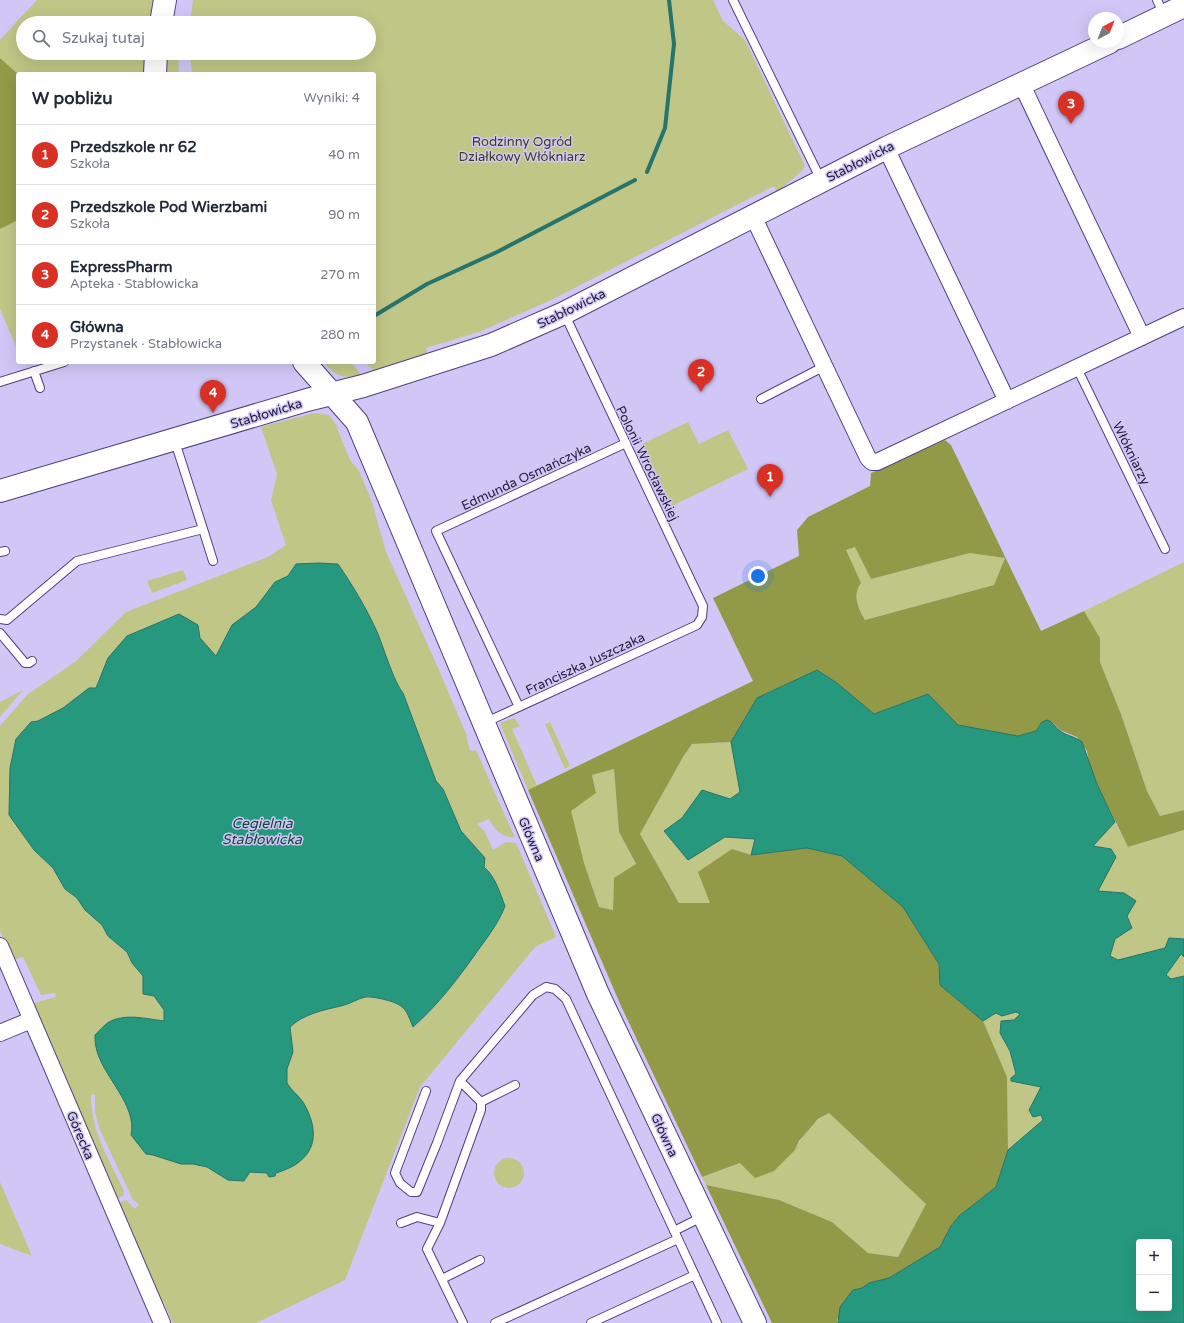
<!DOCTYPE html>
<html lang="pl">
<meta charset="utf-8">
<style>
:root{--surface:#fff;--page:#f6f6f7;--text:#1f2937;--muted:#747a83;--line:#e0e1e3;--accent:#d93025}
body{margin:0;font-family:"Varela Round",sans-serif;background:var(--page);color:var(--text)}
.controls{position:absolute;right:12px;bottom:12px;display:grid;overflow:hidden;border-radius:4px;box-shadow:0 4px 16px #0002}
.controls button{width:36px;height:36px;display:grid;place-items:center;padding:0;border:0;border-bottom:1px solid var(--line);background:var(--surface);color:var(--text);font:20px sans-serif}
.compass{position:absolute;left:1088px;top:12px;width:36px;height:36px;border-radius:50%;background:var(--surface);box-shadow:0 4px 16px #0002;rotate:42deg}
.you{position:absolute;left:758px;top:576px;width:14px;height:14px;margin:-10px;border:3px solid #fff;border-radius:50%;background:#1a73e8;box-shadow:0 0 0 6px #1a73e833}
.badge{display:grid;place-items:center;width:26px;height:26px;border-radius:50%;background:var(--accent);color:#fff;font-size:13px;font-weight:700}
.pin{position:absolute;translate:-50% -33px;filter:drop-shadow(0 1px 2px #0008)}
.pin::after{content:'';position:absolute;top:21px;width:14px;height:12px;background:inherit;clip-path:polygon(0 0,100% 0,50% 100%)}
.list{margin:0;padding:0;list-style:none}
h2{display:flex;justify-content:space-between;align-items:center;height:52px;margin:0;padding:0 16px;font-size:17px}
h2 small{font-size:13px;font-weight:400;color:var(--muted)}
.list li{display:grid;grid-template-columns:26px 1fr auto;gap:12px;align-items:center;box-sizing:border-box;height:60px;padding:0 16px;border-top:1px solid var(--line)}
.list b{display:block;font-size:15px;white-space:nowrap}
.list p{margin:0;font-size:13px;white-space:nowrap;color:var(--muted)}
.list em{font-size:13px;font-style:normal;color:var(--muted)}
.icon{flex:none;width:22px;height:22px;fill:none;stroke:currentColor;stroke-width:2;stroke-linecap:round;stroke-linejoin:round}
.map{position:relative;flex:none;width:1184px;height:1323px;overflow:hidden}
.search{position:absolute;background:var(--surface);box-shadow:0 4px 16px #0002;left:16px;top:16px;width:360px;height:44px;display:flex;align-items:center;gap:10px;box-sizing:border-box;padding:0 14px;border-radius:22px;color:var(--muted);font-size:15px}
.panel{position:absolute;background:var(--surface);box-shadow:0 4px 16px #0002;left:16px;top:72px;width:360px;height:292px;border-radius:4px}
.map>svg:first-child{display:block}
.green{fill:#bfc686;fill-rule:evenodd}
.forest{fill:#939a47;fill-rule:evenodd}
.water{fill:#25987d;stroke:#26746a;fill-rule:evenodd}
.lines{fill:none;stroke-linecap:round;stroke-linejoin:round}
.stream{stroke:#26746a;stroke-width:4}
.lane-casing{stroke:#524083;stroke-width:10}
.street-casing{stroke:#524083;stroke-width:18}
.secondary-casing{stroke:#524083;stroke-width:24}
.lane{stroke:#fff;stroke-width:8}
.street{stroke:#fff;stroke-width:16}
.secondary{stroke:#fff;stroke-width:22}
.labels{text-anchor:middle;stroke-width:3;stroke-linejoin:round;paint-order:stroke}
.park-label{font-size:13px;fill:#3b3e1a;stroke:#d0c7f6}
.street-label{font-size:13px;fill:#27203d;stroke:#d0c7f6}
.water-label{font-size:14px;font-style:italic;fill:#174539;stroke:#d0c7f6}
</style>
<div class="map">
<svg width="1184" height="1323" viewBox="0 0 1184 1323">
<rect width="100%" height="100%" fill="#d0c7f6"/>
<path class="green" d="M 37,0 L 159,0 L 155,23 L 23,23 L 23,53 L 149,53 L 147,71 L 142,74 L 18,74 L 0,58 L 0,40 Z
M 193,0 L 713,0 L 723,21 L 745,40 L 805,166 L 801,172 L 777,192 L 774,186 L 551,300 L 479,332 L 426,348 L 427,355 L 374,371 L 365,362 L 374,362 L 374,74 L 192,74 L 190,53 L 369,53 L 369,23 L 190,23 Z
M 161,53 L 178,53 L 179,74 L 159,74 Z
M 18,220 L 18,351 L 0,309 L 0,229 Z
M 323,362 L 351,362 L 361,375 C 342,379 336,376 323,362 Z
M 314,413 L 329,415 L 338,427 L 337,428 L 350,460 L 359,471 L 372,502 L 386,552 L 439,670 L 466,734 L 470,751 L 476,750 L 515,838 C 501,836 495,831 489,819 L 477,824 L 485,832 L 493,850 L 506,842 L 516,843 L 556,937 L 535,947 L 420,1087 L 345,1280 L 256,1323 L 173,1323 L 164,1303 L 160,1301 L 117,1204 L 126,1200 L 135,1209 L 139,1204 L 133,1200 L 100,1130 L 95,1112 L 95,1095 L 91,1094 C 91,1133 108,1157 124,1191 L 123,1196 L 116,1199 L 31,1004 L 56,997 L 55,993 L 41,995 L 23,957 L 13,960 L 0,931 L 0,726 L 28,694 L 75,662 L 126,612 L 270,556 L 286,545 L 271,500 L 277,474 L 261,427 ZM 319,563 L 338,564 C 354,586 367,609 378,634 C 384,649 394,682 403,693 L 436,781 L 443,789 L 461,831 L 473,846 L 484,867 L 488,870 L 498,888 L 505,906 C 499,922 489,935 480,949 C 460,976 439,1004 414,1027 L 408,1015 L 401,1005 L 384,999 L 365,997 L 343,1006 L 328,1008 L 309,1015 L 290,1027 L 293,1052 L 287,1069 L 287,1083 L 302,1101 L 313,1128 L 288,1170 L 275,1173 L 250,1172 L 244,1181 L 228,1180 L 207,1167 L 193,1164 L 181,1164 L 153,1155 L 146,1154 C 137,1135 131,1115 121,1096 L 144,1018 L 165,1021 L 164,1010 L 154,996 L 143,994 L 143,976 L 132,963 L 127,952 L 108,936 L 102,925 L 85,910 L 77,898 L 65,889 L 53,868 L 34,850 L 11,786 L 10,768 L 16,739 L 31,722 L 38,721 L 63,708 L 89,688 L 96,688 L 108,658 L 127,636 L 179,614 L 198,625 L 200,638 L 216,656 L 232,625 L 256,607 L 275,582 L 288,576 L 296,564 Z
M 688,422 L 699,444 L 728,430 L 748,469 L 672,506 L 642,444 Z
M 856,547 L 871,579 L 970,553 L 1005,557 L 994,585 L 865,620 L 857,604 L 856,589 L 846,550 Z
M 1184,562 L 1184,810 L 1160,816 L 1147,791 L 1121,714 L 1100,662 L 1100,638 L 1084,611 Z
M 183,570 L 187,580 L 152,593 L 147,581 Z
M 23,690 L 0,717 L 0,702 Z
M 514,718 L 520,726 L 512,729 L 537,786 L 528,790 L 500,723 Z
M 550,722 L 570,766 L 565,769 L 545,724 Z
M 731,742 L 740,792 L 730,799 L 702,790 L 682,818 L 664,831 L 688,860 L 725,837 L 755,839 L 751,855 L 732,849 L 710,903 L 679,903 L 640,834 L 683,757 L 692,744 Z
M 614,769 L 619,832 L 636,865 L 614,878 L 613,910 L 599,907 L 584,863 L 570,811 L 596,793 L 592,775 Z
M 1115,822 L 1128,847 L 1184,830 L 1184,939 L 1169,938 L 1165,948 L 1118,960 L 1110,956 L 1115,939 L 1132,928 L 1127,916 L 1124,893 L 1097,891 L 1093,846 Z
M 1181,954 L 1184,957 L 1184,976 L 1171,979 L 1166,976 Z
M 1016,1012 L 1020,1014 L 1014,1020 L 1001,1021 L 1000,1033 L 1010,1051 L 1016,1075 L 1011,1078 L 1041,1087 L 1041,1115 L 1043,1120 L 1008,1150 L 1007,1077 L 983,1021 L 996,1013 L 1002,1016 Z
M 829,1113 L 926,1204 L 898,1257 L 868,1253 L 832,1222 L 779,1200 L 706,1185 L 702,1177 L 741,1163 L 795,1150 C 802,1135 814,1121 829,1113 Z
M494 1173a15 15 0 1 1 30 0a15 15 0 1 1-30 0Z
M 0,1182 L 32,1256 L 0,1244 Z"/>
<path class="forest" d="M 0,58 L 18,74 L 18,220 L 0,229 Z
M 945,440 L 951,445 L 1041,631 L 1084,611 L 1100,638 L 1100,662 L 1121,714 L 1147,791 L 1160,816 L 1184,810 L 1184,830 L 1128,847 L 1097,784 L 1089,763 L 1087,751 L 1077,737 L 1060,730 L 1053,723 L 1042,722 L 1036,731 L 1018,736 L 958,725 L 928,694 L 874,714 L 837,683 L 817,670 L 757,698 L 731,742 L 692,744 L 683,757 L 640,834 L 679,903 L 710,903 L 698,872 L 732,849 L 751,855 L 807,848 L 842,856 L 903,907 L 939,964 L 940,985 L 983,1021 L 1007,1077 L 1008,1150 L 996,1187 L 959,1216 L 951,1226 L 940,1247 L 889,1278 L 869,1283 L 862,1288 L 853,1290 L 837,1320 L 838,1323 L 772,1323 L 706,1185 L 779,1200 L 832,1222 L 868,1253 L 898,1257 L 926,1204 L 829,1113 L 818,1119 L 799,1141 L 795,1150 L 774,1171 L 755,1178 L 740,1163 L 702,1177 L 621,1006 L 528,790 L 753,681 L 713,598 L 799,556 L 797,530 L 808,517 L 870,486 L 871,473 ZM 855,547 L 871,579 L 970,553 L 1005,558 L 994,585 L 865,620 C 858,608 852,595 861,583 L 846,550 ZM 614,769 L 619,832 L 636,864 L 614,878 L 613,910 L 599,907 L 584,863 L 571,811 L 596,793 L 592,775 Z"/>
<path class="water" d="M 319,563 L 338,564 C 353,586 367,609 378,634 C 384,649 394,682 403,693 L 436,781 L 443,789 L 461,831 L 485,858 L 484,867 C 495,876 500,893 505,906 C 499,922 489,935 479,949 C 460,976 439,1004 413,1027 C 410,1020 407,1010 401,1006 C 395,1001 372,996 365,997 C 357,999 350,1004 341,1006 C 323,1010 304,1014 290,1027 L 293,1052 L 287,1069 L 287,1083 C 291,1090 298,1095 303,1102 C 323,1136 314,1162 276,1173 L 275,1176 L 269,1177 L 267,1173 L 250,1172 L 244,1181 L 228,1180 L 207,1167 L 193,1164 L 181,1164 L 153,1155 L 146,1154 L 131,1135 C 138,1105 101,1075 96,1047 C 95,1043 95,1039 95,1035 C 99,1031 104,1025 109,1022 C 125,1013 148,1019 164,1021 L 164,1010 L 154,996 L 143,994 L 143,976 L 132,963 L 127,952 L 108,936 L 102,925 L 85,910 L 77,898 L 65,889 L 53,868 L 34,850 L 9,815 L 10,768 L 16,739 L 31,722 L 38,721 L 63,708 L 89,688 L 96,688 L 108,658 L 127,636 L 179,614 L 198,625 L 200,638 L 216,656 L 232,625 L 256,607 L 275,582 L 288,576 L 296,564 Z
M 817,670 L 837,683 L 874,714 L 928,694 L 958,725 L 1018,736 L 1036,731 L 1042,722 L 1047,720 C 1053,722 1054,726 1059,730 C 1066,736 1075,736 1082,742 L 1097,784 L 1115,822 L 1093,846 L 1111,849 L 1116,857 L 1098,891 L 1124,893 L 1136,901 L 1127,916 L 1132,928 L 1115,939 L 1110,956 L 1118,960 L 1165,948 L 1169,938 L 1184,939 L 1184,957 L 1181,954 L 1166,975 L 1171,979 L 1184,976 L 1184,1323 L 838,1323 L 840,1307 L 853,1290 L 862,1288 L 869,1283 L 889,1278 L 940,1247 L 951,1226 L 959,1216 L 996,1187 L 1008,1150 L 1043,1120 L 1041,1115 L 1033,1117 L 1029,1110 L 1041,1087 L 1011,1081 L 1011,1078 L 1016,1074 L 1010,1051 L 1000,1033 L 1001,1021 L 1014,1020 L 1020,1014 L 1016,1012 L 1002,1016 L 996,1013 L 983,1021 L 940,985 L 939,964 L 903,907 L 842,856 L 807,848 L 751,855 L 755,839 L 725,837 L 688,860 L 664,831 L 682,818 L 702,790 L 730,799 L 740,792 L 731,742 L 757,698 ZM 1139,1242 L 1169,1242 L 1169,1308 L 1139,1308 Z"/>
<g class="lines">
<path class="stream" d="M 647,172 L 665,128 L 674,44 L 669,0
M 374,316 L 427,284 L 497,252 L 635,180"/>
<defs>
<path id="lane" d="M 733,0 L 821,180
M 1157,0 L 1164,15
M 1077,368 L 1165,549
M 34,371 L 40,388
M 0,382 L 64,362
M 761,399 L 825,366
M 203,529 L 213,561
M 0,552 L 5,551
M 0,619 L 7,620 L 77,561 L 203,529 L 178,451
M 0,633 L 25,663 L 29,663 L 32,661
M 519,707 L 436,531 L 626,443
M 484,723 L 697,625 L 702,617 L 703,606 L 564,313
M 426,1091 L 395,1173 L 400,1183 L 411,1192 L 417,1192 L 437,1143 L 460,1081
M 481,1102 L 515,1085
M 401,1223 L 417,1217 L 440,1223
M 674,1231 L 704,1216
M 678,1239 L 717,1323
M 442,1279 L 480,1260
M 463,1323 L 427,1249 L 440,1223 L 481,1110 L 481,1102 L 460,1081 L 533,995 L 546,987 L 555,989 L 566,999 L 678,1239 L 495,1323
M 591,1323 L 695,1275"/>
<path id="street" d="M 1021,83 L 1142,337
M 886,148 L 1007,401
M 753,216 L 868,458 L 872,462 L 877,462 L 1184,317
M 0,946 L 162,1323
M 0,1033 L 31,1020"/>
<path id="secondary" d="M 161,23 L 165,0
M 1118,38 L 1184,6
M 155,74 L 156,53
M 304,362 L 357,422 L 598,994 L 755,1323
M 0,491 L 307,400 L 363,386 L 491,345 L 564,313 L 886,148 L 1110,42"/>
</defs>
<use href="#lane" class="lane-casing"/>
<use href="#street" class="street-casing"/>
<use href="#secondary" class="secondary-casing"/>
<use href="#lane" class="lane"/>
<use href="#street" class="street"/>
<use href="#secondary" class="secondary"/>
</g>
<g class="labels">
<g class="park-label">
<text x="522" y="146">Rodzinny Ogród<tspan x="522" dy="15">Działkowy Włókniarz</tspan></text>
</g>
<g class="street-label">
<text transform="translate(860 161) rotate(-27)" y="5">Stabłowicka</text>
<text transform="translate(571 308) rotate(-26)" y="5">Stabłowicka</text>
<text transform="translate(266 413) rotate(-17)" y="5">Stabłowicka</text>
<text transform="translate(1132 453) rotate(64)" y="5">Włókniarzy</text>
<text transform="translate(648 463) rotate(64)" y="5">Polonii Wrocławskiej</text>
<text transform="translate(526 476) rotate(-25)" y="5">Edmunda Osmańczyka</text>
<text transform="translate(585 663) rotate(-25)" y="5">Franciszka Juszczaka</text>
<text transform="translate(532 839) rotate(67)" y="5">Główna</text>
<text transform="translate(81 1135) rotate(67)" y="5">Górecka</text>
<text transform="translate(665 1135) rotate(65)" y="5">Główna</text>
</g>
<g class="water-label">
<text x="262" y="828">Cegielnia<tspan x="262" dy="16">Stabłowicka</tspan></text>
</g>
</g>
</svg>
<div class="controls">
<button>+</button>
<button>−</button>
</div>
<svg class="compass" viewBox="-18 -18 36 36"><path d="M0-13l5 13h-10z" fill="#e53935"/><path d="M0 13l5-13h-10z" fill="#747a83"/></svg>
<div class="you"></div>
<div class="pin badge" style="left:770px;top:497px">1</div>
<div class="pin badge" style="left:701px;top:392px">2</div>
<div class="pin badge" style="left:1071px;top:124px">3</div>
<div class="pin badge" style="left:213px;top:413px">4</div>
<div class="search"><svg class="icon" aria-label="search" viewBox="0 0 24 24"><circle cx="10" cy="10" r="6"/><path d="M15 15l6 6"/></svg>Szukaj tutaj</div>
<section class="panel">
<h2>W pobliżu<small>Wyniki: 4</small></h2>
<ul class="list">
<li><span class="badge">1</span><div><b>Przedszkole nr 62</b><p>Szkoła</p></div><em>40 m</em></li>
<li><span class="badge">2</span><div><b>Przedszkole Pod Wierzbami</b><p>Szkoła</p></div><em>90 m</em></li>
<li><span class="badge">3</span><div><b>ExpressPharm</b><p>Apteka · Stabłowicka</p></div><em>270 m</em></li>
<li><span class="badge">4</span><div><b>Główna</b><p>Przystanek · Stabłowicka</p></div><em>280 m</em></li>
</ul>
</section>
</div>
